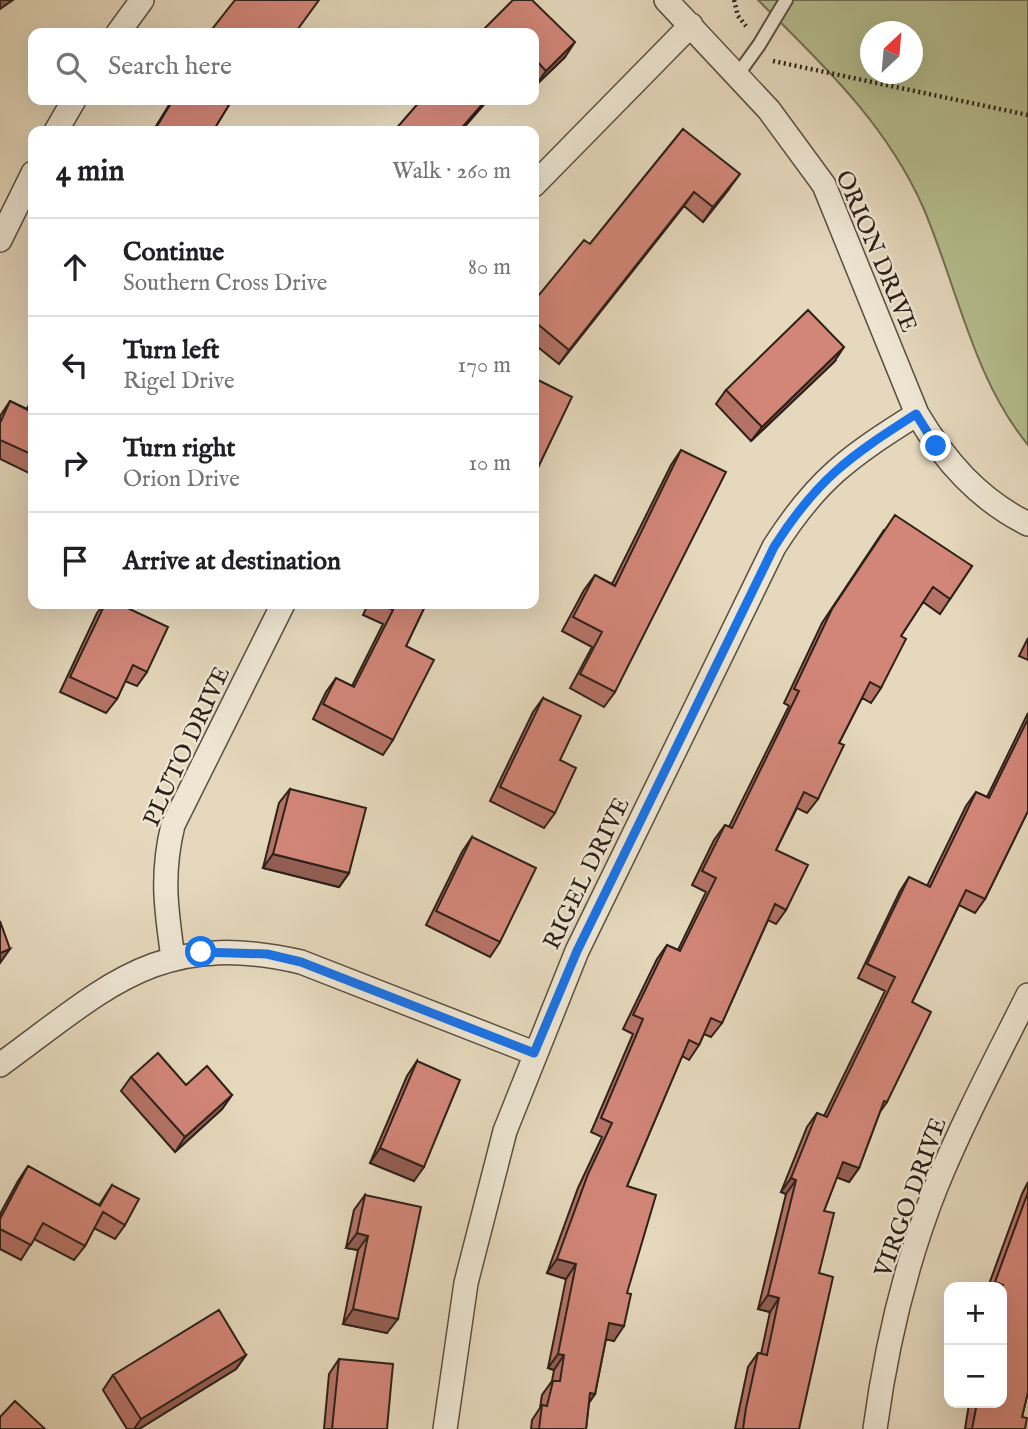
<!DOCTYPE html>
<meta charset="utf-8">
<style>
:root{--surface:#fff;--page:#f6f6f6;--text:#202124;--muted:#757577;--line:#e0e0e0}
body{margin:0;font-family:"IM FELL English",serif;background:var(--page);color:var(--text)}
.controls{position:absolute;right:21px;bottom:21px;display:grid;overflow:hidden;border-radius:14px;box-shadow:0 7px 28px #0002}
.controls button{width:63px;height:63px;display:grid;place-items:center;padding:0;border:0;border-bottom:2px solid var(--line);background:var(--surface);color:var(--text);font:35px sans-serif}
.compass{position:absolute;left:860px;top:21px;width:63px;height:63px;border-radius:50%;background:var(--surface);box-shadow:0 7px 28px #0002;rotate:26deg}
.stop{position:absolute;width:21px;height:21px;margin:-16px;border:5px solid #1a73e8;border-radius:50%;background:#fff}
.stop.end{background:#1a73e8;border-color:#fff;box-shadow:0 2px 7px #0008}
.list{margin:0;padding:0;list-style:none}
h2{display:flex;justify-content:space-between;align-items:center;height:91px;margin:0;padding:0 28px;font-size:30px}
h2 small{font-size:23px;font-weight:400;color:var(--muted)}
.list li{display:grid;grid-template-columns:46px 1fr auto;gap:21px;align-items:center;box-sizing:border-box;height:98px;padding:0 28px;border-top:2px solid var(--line)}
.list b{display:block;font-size:26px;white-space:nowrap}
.list p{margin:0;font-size:23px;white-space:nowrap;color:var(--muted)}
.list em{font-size:23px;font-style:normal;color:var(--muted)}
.icon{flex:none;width:38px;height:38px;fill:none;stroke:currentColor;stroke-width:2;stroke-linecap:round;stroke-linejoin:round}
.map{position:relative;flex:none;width:1028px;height:1429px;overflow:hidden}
.search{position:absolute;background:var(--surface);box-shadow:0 7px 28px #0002;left:28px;top:28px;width:511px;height:77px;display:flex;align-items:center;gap:18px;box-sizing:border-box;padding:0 24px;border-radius:14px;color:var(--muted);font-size:26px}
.panel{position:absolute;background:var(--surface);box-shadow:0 7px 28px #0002;left:28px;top:126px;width:511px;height:483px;border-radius:14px}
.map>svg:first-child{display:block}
.green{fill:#b6be8f;stroke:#727054;stroke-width:2;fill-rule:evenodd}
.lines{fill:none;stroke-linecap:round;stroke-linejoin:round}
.service-casing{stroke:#5b4f42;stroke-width:16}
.minor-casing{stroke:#5b4f42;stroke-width:26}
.path{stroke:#2d211a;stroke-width:4.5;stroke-dasharray:2 3.5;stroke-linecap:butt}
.service{stroke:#eee6d3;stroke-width:12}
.minor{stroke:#eee6d3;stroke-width:23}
.wall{fill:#b57367;stroke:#2d211a;stroke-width:2}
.shaded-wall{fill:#935e54;stroke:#2d211a;stroke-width:2}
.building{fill:#d28678;stroke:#2d211a;stroke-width:2}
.route{stroke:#1a73e8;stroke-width:9}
.labels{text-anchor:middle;stroke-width:5;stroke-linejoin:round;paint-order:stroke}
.street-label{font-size:24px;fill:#2d211a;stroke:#eee6d3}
</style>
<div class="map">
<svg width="1028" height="1429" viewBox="0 0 1028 1429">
<rect width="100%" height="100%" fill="#e5d8bc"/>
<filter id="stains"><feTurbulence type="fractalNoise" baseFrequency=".00286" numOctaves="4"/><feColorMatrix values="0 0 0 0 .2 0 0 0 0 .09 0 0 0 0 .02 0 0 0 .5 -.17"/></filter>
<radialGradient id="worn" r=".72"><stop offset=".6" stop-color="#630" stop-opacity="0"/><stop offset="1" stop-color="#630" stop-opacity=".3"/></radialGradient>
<path class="green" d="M 758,0 L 1028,0 L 1028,445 C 973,378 957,286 923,207 C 886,123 822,64 758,0 ZM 870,32 L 912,32 L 912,74 L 870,74 Z"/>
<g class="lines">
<defs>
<path id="service" d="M 738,74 L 759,45 L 786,0"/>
<path id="minor" d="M 666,0 L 769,110 L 824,185 L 917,414 C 945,461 978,499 1028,524
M 118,33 L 142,0
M 56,131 L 74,100
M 534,185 L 691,25
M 0,240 L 33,173
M 173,958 C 166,909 161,874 173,825 L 283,604
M 0,1065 C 107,987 159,929 301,962 L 534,1053
M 445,1429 L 466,1283 L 505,1131 L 577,951 L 774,547 C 817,479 850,456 917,414
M 875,1429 C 886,1347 905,1265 936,1187 C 963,1121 996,1059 1028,995"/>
</defs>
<use href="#service" class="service-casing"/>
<use href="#minor" class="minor-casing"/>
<path class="path" d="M 734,0 L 738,16 L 746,26
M 773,61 L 1028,115"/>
<use href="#service" class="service"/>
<use href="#minor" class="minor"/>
</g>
<path class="wall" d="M 534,33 L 565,57 L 536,85 L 534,83 Z
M 172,100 L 232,100 L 213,131 L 153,131 Z
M 683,129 L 729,189 L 703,222 L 684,206 L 559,364 L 534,344 L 534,301 L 590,244 Z
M 834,362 L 751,441 L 716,404 L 726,390 Z
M 33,396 L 33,475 L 0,459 L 0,416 L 10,401 L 27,409 Z
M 681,450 L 615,692 L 604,707 L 570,688 L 592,647 L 562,631 L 584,590 L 595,575 L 612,584 L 671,465 Z
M 884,530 L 972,566 L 940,614 L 923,602 L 901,636 L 881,688 L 871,703 L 862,698 L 839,743 L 818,799 L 807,813 L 797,808 L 776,850 L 786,910 L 776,924 L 768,920 L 722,1023 L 711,1037 L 704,1034 L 699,1045 L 689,1060 L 682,1056 L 627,1186 L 627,1293 L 614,1341 L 606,1339 L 595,1394 L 589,1403 L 586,1429 L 531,1429 L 532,1420 L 540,1408 L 542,1395 L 552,1381 L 554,1370 L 548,1368 L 566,1279 L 547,1273 L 578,1188 L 602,1137 L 591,1132 L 633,1034 L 623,1029 L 657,959 L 667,945 L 678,950 L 706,892 L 692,885 L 714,840 L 725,825 L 729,827 L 789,706 L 784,703 L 822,623 Z
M 104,604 L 119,604 L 147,672 L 137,686 L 125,681 L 117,699 L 106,713 L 60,692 L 97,613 Z
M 368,604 L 426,604 L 406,646 L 393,740 L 383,755 L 313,719 L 326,692 L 336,678 L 352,686 L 383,624 L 363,615 Z
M 1028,638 L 1028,660 L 1019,656 Z
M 543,698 L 560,760 L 555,813 L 544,828 L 490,801 L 533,712 Z
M 1028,713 L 1028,811 L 985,899 L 975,913 L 959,905 L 912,1002 L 887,1102 L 880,1112 L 859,1168 L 849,1182 L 837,1177 L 824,1211 L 819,1273 L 799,1429 L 735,1429 L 748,1367 L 758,1353 L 761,1354 L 770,1312 L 758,1309 L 786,1194 L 781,1192 L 807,1127 L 817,1113 L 824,1116 L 885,991 L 858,978 L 900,891 L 909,877 L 927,886 L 966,806 L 976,792 L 987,797 Z
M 290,789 L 349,873 L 339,887 L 263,868 L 279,803 Z
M 472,837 L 500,942 L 490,957 L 426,925 L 462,852 Z
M 417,1061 L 414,1181 L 370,1163 L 407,1076 Z
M 131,1077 L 186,1085 L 232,1095 L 222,1109 L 175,1152 L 121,1091 Z
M 28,1166 L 99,1205 L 112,1185 L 125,1225 L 115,1239 L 94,1228 L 85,1246 L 74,1260 L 34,1239 L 21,1260 L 0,1249 L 0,1214 L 18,1181 Z
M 1028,1182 L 1028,1392 L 1022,1417 L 1025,1429 L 965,1429 L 969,1404 L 964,1403 L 1002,1403 L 1002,1287 L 988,1287 L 1022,1194 Z
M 365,1195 L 387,1333 L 343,1324 L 358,1250 L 346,1248 L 354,1210 Z
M 246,1355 L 236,1369 L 139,1429 L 127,1429 L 103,1390 L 113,1375 Z
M 339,1359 L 387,1429 L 324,1429 L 329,1374 Z"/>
<path class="shaded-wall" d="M 1,0 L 13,0 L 0,9 L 0,1 Z
M 575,42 L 565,57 L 536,85 L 546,71 Z
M 486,100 L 488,100 L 461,131 L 459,131 Z
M 740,174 L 729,189 L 703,222 L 713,207 Z
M 694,192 L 684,206 L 559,364 L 569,350 Z
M 844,347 L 834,362 L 751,441 L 762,427 Z
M 273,854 L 349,873 L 339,887 L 263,868 Z
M 10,949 L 0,963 L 0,953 Z
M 232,1095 L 222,1109 L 175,1152 L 185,1137 Z
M 380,1148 L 424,1167 L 414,1181 L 370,1163 Z
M 843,1162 L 859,1168 L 849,1182 L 833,1176 Z
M 791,1178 L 796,1180 L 786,1194 L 781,1192 Z
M 357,1233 L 368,1236 L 358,1250 L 346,1248 Z
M 557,1259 L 576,1264 L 566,1279 L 547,1273 Z
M 995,1282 L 1003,1285 L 1001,1287 L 991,1287 Z
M 768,1295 L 779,1298 L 770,1312 L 758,1309 Z
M 353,1309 L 398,1319 L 387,1333 L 343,1324 Z
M 609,1323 L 624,1326 L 614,1341 L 599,1338 Z
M 558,1354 L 564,1355 L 554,1370 L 548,1368 Z
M 246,1355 L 236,1369 L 139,1429 L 134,1429 L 141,1419 Z
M 590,1393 L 595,1394 L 584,1409 Z"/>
<path class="building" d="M 235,0 L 319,0 L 295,33 L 209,33 Z
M 513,0 L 532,0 L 575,42 L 546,71 L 534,58 L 534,33 L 480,33 Z
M 173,100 L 232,100 L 213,131 L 154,131 Z
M 421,100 L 486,100 L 459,131 L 394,131 Z
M 683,129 L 740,174 L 713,207 L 694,192 L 569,350 L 534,321 L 534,301 L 584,240 L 590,244 Z
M 808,310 L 844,347 L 762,427 L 726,390 Z
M 534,378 L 572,397 L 534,476 Z
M 10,401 L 30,411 L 33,403 L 33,455 L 0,440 L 0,423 Z
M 681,450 L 726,472 L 615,692 L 580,674 L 602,632 L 573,617 L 595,575 L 615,586 Z
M 895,515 L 972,566 L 950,599 L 933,587 L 901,636 L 906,639 L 881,688 L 870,682 L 839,743 L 844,745 L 818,799 L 804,792 L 776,850 L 808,865 L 786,910 L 775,904 L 722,1023 L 711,1018 L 699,1045 L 689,1040 L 627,1186 L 656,1195 L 627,1293 L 631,1294 L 624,1326 L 609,1323 L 595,1394 L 590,1393 L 586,1429 L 539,1429 L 542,1405 L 547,1406 L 553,1381 L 560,1381 L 564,1355 L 558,1354 L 576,1264 L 557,1259 L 588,1174 L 612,1123 L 601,1118 L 643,1019 L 633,1015 L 667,945 L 680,951 L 716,878 L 702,871 L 725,825 L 732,828 L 799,691 L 794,689 L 832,609 Z
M 105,604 L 119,604 L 168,627 L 147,672 L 133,665 L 117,699 L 70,677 Z
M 381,604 L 426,604 L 406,646 L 434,660 L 393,740 L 323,704 L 336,678 L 354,687 L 393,610 Z
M 543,698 L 581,716 L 560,760 L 576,768 L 555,813 L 500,787 Z
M 1028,719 L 1028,811 L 985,899 L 966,890 L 912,1002 L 931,1012 L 887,1102 L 884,1101 L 859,1168 L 843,1162 L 824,1211 L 834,1213 L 819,1273 L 833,1277 L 799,1429 L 743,1429 L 746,1408 L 758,1353 L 767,1355 L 779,1298 L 768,1295 L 796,1180 L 791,1178 L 817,1113 L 827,1117 L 895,977 L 867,964 L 909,877 L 930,887 L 976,792 L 989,798 Z
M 290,789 L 366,808 L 349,873 L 273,854 Z
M 472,837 L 536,868 L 500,942 L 436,911 Z
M 0,921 L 10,949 L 0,953 Z
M 158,1053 L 186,1085 L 207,1066 L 232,1095 L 185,1137 L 131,1077 Z
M 417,1061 L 460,1080 L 424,1167 L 380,1148 Z
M 28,1166 L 100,1206 L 112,1185 L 139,1199 L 125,1225 L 103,1212 L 85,1246 L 43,1223 L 31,1245 L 0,1229 L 0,1219 Z
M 1028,1192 L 1028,1392 L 1022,1417 L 1027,1418 L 1025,1429 L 972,1429 L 977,1403 L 1002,1403 L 1002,1290 L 1003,1285 L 995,1282 Z
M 365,1195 L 421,1207 L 398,1319 L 353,1309 L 368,1236 L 357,1233 Z
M 219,1310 L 246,1355 L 141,1419 L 113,1375 Z
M 339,1359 L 393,1364 L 387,1429 L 332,1429 Z
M 15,1401 L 45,1429 L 0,1429 L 0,1417 Z"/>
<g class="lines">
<path class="route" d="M 201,952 L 267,954 L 301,962 L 534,1053 L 577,951 L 774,547 C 817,479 850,456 916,414 L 936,446"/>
</g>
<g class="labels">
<g class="street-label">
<text transform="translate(877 251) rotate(67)" y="8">ORION DRIVE</text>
<text transform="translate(186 746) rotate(-65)" y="8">PLUTO DRIVE</text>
<text transform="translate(586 873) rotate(-64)" y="8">RIGEL DRIVE</text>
<text transform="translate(910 1197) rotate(-70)" y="8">VIRGO DRIVE</text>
</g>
</g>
<rect width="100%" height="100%" filter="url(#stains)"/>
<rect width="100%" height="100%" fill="url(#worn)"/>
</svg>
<div class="controls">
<button>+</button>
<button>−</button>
</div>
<svg class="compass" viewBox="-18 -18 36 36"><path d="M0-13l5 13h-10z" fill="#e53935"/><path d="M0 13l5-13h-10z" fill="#757577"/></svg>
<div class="stop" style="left:201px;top:952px"></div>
<div class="stop end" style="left:936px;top:446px"></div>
<div class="search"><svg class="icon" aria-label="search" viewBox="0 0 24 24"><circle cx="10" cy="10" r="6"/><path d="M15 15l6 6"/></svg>Search here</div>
<section class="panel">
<h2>4 min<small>Walk · 260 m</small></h2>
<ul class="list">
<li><svg class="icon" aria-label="ahead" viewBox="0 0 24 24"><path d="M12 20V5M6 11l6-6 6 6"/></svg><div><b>Continue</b><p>Southern Cross Drive</p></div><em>80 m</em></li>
<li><svg class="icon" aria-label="left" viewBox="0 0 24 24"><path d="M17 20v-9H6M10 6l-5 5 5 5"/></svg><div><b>Turn left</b><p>Rigel Drive</p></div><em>170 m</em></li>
<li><svg class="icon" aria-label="right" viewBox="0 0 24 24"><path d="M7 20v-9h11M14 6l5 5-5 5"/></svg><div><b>Turn right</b><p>Orion Drive</p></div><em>10 m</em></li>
<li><svg class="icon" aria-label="arrive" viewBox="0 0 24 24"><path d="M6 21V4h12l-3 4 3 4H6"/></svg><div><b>Arrive at destination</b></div></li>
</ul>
</section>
</div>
